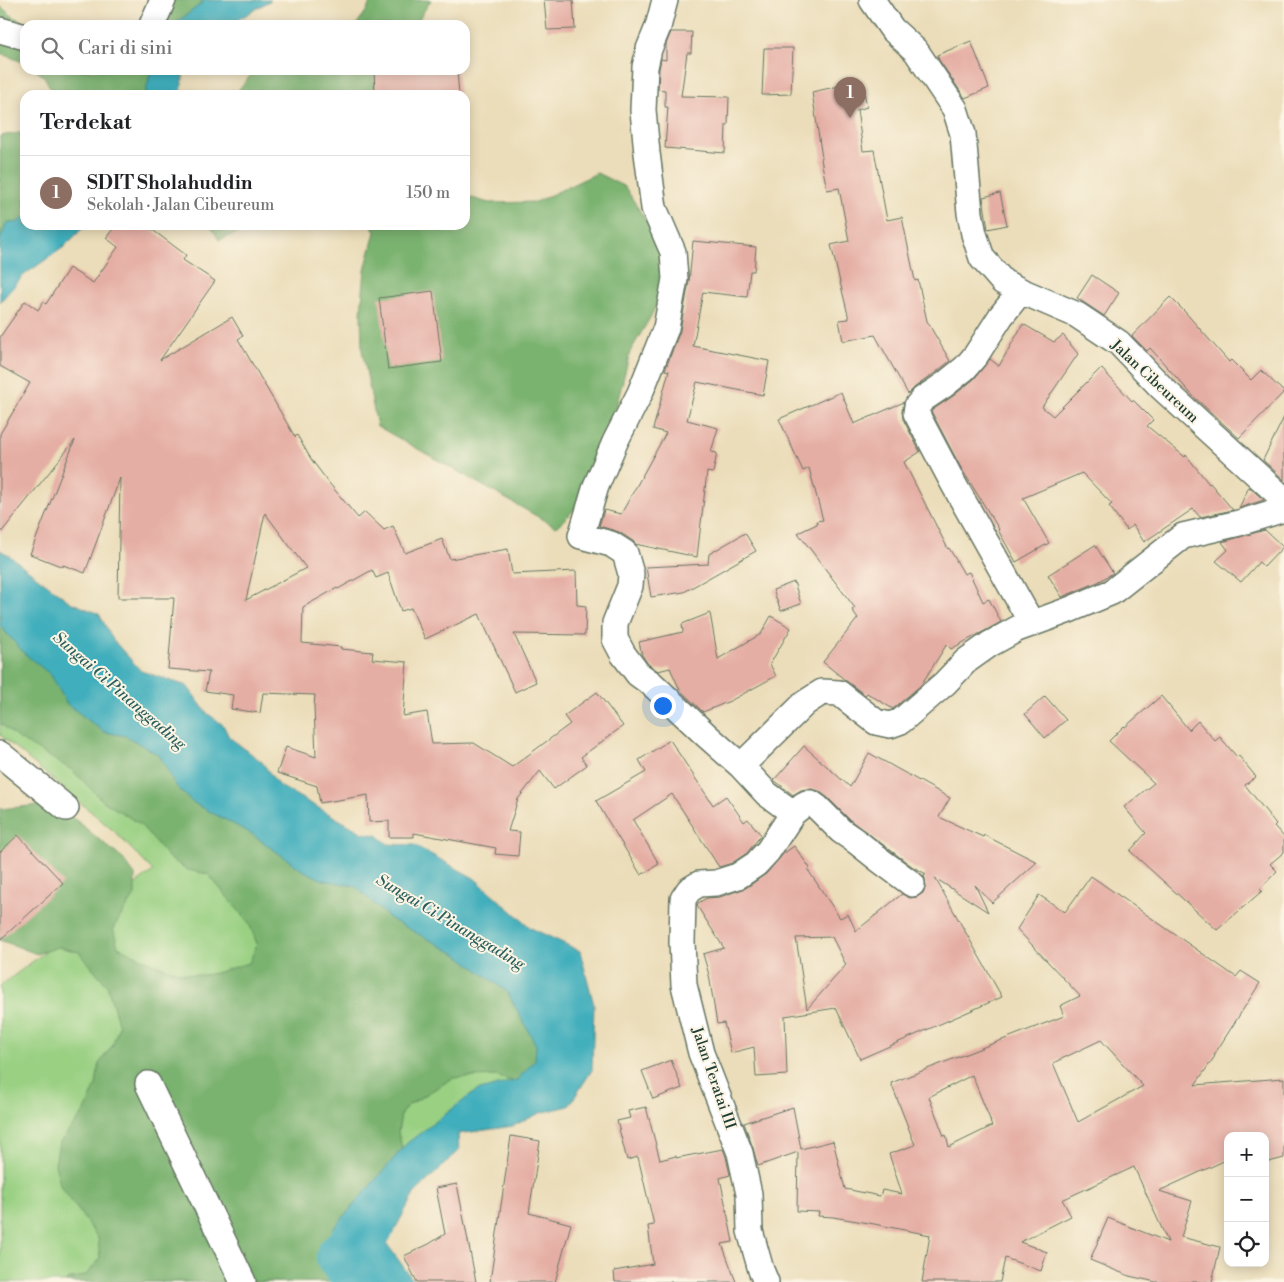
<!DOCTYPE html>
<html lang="id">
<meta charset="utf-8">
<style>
:root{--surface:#fff;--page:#f6f6f6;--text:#202124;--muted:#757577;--line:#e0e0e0;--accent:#db2777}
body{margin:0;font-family:"Libre Bodoni",serif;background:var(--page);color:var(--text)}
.controls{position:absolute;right:15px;bottom:15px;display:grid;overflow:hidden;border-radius:10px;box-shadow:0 2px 12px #0003}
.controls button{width:45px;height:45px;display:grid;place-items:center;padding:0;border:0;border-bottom:1px solid var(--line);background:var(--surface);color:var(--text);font:25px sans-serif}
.you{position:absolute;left:662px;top:705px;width:18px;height:18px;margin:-12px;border:4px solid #fff;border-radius:50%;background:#1a73e8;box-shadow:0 0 0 8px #1a73e833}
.badge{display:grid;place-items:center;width:32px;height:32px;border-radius:50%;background:var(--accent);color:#fff;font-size:16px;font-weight:700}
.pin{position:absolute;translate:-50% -41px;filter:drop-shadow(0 1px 2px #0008)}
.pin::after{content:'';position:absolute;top:26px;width:18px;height:15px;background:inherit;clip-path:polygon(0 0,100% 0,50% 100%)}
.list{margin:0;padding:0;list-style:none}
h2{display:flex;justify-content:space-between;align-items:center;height:65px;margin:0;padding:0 20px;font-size:21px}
h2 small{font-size:16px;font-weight:400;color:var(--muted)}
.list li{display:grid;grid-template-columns:32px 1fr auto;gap:15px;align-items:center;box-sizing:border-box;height:75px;padding:0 20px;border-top:1px solid var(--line)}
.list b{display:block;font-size:19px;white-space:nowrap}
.list p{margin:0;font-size:16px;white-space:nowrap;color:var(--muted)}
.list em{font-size:16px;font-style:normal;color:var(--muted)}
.icon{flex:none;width:28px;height:28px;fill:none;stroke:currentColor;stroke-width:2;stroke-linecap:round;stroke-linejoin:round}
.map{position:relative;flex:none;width:1284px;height:1282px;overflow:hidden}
.search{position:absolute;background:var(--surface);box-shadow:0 2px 12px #0003;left:20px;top:20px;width:450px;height:55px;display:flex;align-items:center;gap:12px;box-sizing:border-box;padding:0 18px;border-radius:15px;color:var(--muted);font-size:19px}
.panel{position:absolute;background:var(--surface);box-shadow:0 2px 12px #0003;left:20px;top:90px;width:450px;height:140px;border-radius:15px}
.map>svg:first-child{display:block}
.green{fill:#99d082;stroke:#5c865b}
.forest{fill:#7ab270;stroke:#4c7852}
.water{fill:#3faebc;stroke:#2f7678}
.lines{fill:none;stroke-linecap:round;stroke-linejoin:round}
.river{stroke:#3faebc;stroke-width:48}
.building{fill:#e5aea4;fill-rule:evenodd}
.street-casing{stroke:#667563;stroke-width:28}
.street{stroke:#fff;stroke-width:25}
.labels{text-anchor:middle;stroke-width:4;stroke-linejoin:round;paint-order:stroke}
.street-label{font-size:15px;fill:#1f3d34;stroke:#fcf5e5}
.water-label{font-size:16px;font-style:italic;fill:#295f5d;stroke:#fcf5e5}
</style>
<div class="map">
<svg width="1284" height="1282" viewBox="0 0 1284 1282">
<rect width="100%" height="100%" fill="#fcf5e5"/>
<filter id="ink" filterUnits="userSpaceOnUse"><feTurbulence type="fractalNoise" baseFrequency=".02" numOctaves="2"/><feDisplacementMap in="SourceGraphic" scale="10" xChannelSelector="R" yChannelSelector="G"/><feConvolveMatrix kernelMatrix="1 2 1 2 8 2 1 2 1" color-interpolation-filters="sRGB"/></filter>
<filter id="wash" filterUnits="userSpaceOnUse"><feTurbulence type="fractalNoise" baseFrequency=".0096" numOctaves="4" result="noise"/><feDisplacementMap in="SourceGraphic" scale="20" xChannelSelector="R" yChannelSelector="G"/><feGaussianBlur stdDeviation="1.12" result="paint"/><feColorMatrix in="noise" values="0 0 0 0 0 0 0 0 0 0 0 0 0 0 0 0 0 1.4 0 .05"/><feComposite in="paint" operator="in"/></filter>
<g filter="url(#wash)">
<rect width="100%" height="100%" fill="#ebddb9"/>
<path class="green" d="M 0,638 L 540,1062 L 503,1093 L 304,1201 L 363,1282 L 0,1282 L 0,986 L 153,871 L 115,832 L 0,735 Z"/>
<path class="forest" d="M 157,0 L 214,0 L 189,25 L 139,25 L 155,4 Z
M 371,0 L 431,0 L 415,25 L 356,25 L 367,10 Z
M 0,6 L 11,15 L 28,25 L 25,25 L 25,63 L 0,53 Z
M 35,70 L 163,70 L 154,95 L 54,95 L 44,76 Z
M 255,70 L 387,70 L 373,92 L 373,95 L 234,95 Z
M 25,132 L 25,224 L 0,251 L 0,136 Z
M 597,173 L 625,187 L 656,237 L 668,280 L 651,316 L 630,352 L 612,424 L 586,499 L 556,527 L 377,426 L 362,350 L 361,312 L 365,270 L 375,232 L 372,225 L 465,225 L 465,196 L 489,203 L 536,202 Z
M 210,225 L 260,225 L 219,240 Z
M 0,614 L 491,950 L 557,1049 L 524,1085 L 496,1076 L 453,1078 L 407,1106 L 401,1114 L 398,1133 L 406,1162 L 346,1230 L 401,1282 L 66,1282 L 67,1280 L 86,1275 L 100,1259 L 98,1238 L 60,1185 L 55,1164 L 59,1143 L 85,1111 L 96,1085 L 99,1064 L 112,1046 L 119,1026 L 107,985 L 79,952 L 58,947 L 37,954 L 0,940 L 0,809 L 40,805 L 59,809 L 77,821 L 123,859 L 135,875 L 135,895 L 113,928 L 118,947 C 145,959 181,980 211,974 C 224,971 236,966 249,963 L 257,944 L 249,923 L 208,874 L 188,870 L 169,858 L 140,824 L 103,801 L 72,770 L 16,737 L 0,723 Z"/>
<path class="water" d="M 203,0 L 271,0 L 229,25 L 173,25 L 201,4 Z
M 151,70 L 184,70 L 181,95 L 145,95 Z
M 25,217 L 25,225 L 86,225 L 64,247 L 24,275 L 0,302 L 0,240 L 7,222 L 16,223 Z
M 0,550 L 7,554 L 70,602 L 99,614 L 113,640 L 141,671 L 187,686 L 207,713 L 223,725 L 229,737 L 262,762 L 278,785 L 363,833 L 377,835 L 388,844 L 414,845 L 474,878 L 531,928 L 580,951 L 594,1005 L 592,1070 L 569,1106 L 540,1113 L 513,1126 L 458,1134 L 459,1150 L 414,1194 L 387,1244 L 412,1279 L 416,1282 L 366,1282 L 360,1275 L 345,1271 L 340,1257 L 333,1229 L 407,1143 L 476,1091 L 517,1080 L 535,1060 L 536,1045 L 507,992 L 458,955 L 390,919 L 355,886 L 323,880 L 302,870 L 252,834 L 192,802 L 176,786 L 159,755 L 126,736 L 104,732 L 67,704 L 51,675 L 25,654 L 0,626 Z"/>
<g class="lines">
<path class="river" d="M 359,1282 L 340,1257 L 371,1225"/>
</g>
<g id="blocks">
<path class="building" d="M 544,0 L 573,0 L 575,29 L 547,30 Z
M 671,32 L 692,32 L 691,53 L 687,53 L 681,96 L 729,97 L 728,125 L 726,125 L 725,153 L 665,148 L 668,107 L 665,107 L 665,90 L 658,89 L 659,69 L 661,59 L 666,60 L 666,44 Z
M 971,41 L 989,88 L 965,98 L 939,60 L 937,55 Z
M 764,48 L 793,48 L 791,94 L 762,95 Z
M 374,70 L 457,70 L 459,95 L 375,95 Z
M 862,81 L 867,107 L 857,110 L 863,151 L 874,150 L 887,220 L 902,217 L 915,281 L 918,280 L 927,321 L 950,361 L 935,373 L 915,387 L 908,394 L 875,335 L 843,341 L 839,320 L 849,319 L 831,245 L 849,241 L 839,188 L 827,190 L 821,159 L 822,158 L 812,92 Z
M 1000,193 L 1007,225 L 988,229 L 983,197 Z
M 116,225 L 146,225 L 186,255 L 183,260 L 215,281 L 160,360 L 232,317 L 243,336 L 238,339 L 295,437 L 297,435 L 311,459 L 329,483 L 358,518 L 365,512 L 384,530 L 393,526 L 405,553 L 442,539 L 450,559 L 508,549 L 512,574 L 576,571 L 577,605 L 586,606 L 585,635 L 514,634 L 536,682 L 515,692 L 479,614 L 425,639 L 411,608 L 401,611 L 388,573 L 376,578 L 372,570 L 338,589 L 337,588 L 303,607 L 302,643 L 341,647 L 341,649 L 373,652 L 372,659 L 407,662 L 403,716 L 427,712 L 432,744 L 474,743 L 512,767 L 570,724 L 564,716 L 597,692 L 623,726 L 581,757 L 587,765 L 554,789 L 540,771 L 518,799 L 508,831 L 520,832 L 518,856 L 495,854 L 496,848 L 414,833 L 414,837 L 389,837 L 389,821 L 369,822 L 368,795 L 320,803 L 317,786 L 277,773 L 286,747 L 316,757 L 314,706 L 315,695 L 263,693 L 260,713 L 231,709 L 233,695 L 205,691 L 209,672 L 168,669 L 174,598 L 118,598 L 120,478 L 85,573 L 63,565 L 63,567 L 30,554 L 75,440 L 0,534 L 0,434 L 30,383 L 0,366 L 0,337 L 25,301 L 38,310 L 43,302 L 46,304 L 69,268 L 93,283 L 118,247 L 106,238 ZM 265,513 L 306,568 L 246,600 Z
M 693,241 L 756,247 L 754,271 L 750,271 L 747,297 L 703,292 L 693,346 L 769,361 L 763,395 L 697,382 L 687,420 L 718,428 L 711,452 L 717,453 L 713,473 L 707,472 L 697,557 L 635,544 L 633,541 L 619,532 L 599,526 L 604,510 L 621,514 L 666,433 L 653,429 L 669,371 L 665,370 L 680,331 L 689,282 Z
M 1092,275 L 1119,293 L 1104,316 L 1077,298 Z
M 433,291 L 442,362 L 388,369 L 379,298 Z
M 1170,297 L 1185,312 L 1229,362 L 1231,360 L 1251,380 L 1261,370 L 1284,392 L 1239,438 L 1193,396 L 1150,348 L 1147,351 L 1132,336 Z
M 1023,324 L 1054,342 L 1063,335 L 1078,354 L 1042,407 L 1053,416 L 1101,368 L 1132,401 L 1133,400 L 1153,420 L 1147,426 L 1185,457 L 1186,455 L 1209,484 L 1210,483 L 1233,510 L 1200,517 L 1193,509 L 1144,542 L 1133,525 L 1127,530 L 1109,506 L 1112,504 L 1082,473 L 1023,498 L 1049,543 L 1016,562 L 998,530 L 999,529 L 961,468 L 931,411 L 953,396 L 974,379 L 990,359 L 999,366 Z
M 841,392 L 854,424 L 904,402 L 902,411 L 903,419 L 920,452 L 904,462 L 948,549 L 949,548 L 964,574 L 969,572 L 983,602 L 989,599 L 1001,622 L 951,649 L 947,644 L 921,685 L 893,709 L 867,693 L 865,695 L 845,680 L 823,662 L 858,618 L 852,610 L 855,608 L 798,533 L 817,524 L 816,521 L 823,520 L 809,468 L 803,471 L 779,419 Z
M 1284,417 L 1284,480 L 1263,460 Z
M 1249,487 L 1264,500 L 1239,508 Z
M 1265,530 L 1283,547 L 1264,567 L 1259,562 L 1241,582 L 1216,561 L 1228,550 L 1222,542 Z
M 745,533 L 756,551 L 684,592 L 651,597 L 646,567 L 708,564 L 709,554 Z
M 1095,545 L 1113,573 L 1098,582 L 1062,597 L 1048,575 Z
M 794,582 L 801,604 L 781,611 L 773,590 Z
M 710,613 L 718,659 L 761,634 L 771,616 L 791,628 L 770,664 L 776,676 L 730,701 L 703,712 L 680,690 L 670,668 L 658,671 L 648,664 L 642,655 L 639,642 L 683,632 L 682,624 Z
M 1045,696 L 1066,720 L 1045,738 L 1025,714 Z
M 1161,696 L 1189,730 L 1198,721 L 1215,741 L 1220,737 L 1237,757 L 1239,756 L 1256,777 L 1245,785 L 1276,824 L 1274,826 L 1284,837 L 1284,852 L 1270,864 L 1277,871 L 1260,889 L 1262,891 L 1217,930 L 1130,851 L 1146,833 L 1124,807 L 1154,783 L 1109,741 L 1124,726 L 1125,727 Z
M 670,740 L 713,805 L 726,796 L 744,822 L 748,819 L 761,835 L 747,853 L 732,863 L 719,867 L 672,794 L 633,820 L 659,864 L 641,875 L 596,801 L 646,772 L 639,760 Z
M 804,746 L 850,787 L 869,753 L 950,798 L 939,817 L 983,837 L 984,835 L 1037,862 L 992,903 L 975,885 L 988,912 L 935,878 L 1002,997 L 860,1059 L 836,1008 L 785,1016 L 787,1075 L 756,1077 L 754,1047 L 731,1053 L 724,1023 L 717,1024 L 709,975 L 703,954 L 724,948 L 697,906 L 698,903 L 707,898 L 720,897 L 746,888 L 766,874 L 783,854 L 794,846 L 810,868 L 808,870 L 840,918 L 848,914 L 856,931 L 902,894 L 910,898 L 917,897 L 923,893 L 926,886 L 925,879 L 924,876 L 926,874 L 913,867 L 850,820 L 828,798 L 819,791 L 812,789 L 807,789 L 801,790 L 793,795 L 774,780 ZM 832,937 L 846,965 L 807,1009 L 796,938 Z
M 18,835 L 63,883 L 0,940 L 0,852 Z
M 1091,876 L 1236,977 L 1241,971 L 1260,983 L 1214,1055 L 1215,1056 L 1195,1085 L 1284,1078 L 1284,1158 L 1265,1163 L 1265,1136 L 1228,1136 L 1228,1159 L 1159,1191 L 1192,1201 L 1181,1237 L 1220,1247 L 1212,1282 L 1156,1282 L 1129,1276 L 1090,1260 L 1108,1218 L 1168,1242 L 1134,1167 L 1062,1200 L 1063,1201 L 1071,1216 L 1020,1242 L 1047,1252 L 1041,1271 L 1005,1258 L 1000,1282 L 922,1282 L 930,1235 L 869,1223 L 833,1217 L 818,1216 L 819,1212 L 797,1211 L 798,1152 L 758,1166 L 753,1148 L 744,1123 L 793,1107 L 801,1149 L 833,1141 L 845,1189 L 880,1196 L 882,1190 L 902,1194 L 889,1154 L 915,1145 L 891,1083 L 1064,1016 L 1060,1006 L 1080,996 L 1017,929 L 1039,895 L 1065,912 ZM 1101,1040 L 1143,1086 L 1078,1122 L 1053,1063 ZM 972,1075 L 991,1122 L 990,1122 L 992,1126 L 949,1147 L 946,1135 L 944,1136 L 929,1097 Z
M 671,1060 L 682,1088 L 653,1099 L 642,1071 Z
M 646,1107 L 660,1160 L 676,1156 L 676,1158 L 723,1149 L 726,1157 L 730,1175 L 720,1178 L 733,1242 L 722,1244 L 736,1282 L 615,1282 L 614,1271 L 653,1264 L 648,1226 L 654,1225 L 638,1157 L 627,1160 L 617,1121 L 630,1118 L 628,1111 Z
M 511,1136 L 540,1141 L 529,1213 L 571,1224 L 555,1282 L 490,1282 Z
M 457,1184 L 476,1282 L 417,1282 L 404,1256 L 429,1244 L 445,1234 L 436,1188 Z"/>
</g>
</g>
<g filter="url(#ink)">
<use href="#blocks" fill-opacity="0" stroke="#667563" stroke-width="1"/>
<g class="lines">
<defs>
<path id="street" d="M 665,0 L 658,27 L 649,49 L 645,67 L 643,110 L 647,153 L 654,208 L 673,252 L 675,279 L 666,328 L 640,393 L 615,442 L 596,486 L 581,536 L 611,544 L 625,553 L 631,574 L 630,586 L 615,623 L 615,639 L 623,654 L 638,674 L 652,684 L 706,735 L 741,766 L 767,794 L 793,813
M 872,0 L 892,29 L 916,51 L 955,109 L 963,134 L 970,213 L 974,234 L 982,258 L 1003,282 L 1021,291 L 1077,315 L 1119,343 L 1162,388 L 1276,492 L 1284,500
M 152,25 L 163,0
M 0,30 L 25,37
M 1021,291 L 1001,316 L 976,355 L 965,368 L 944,385 L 923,399 L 917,406 L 916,413 L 953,483 L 1032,624
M 0,754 L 66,808
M 741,766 L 805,703 L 822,692 L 839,693 L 876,722 L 890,725 L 901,721 L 945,683 L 966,661 L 990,644 L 1017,629 L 1069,610 L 1112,592 L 1183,536 L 1239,523 L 1284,509
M 148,1084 L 243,1282
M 766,1282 L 761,1270 L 750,1231 L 749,1194 L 740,1153 L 701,1053 L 684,985 L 682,942 L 683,899 L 689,890 L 699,884 L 716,883 L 738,876 L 756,864 L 768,851 L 793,813 L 803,805 L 807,803 L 811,803 L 818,808 L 841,831 L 857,842 L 881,861 L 912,884"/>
</defs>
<use href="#street" class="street-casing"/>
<use href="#street" class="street"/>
</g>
</g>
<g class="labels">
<g class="street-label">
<text transform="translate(1155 381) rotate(43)" y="5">Jalan Cibeureum</text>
<text transform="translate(714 1078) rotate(71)" y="5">Jalan Teratai III</text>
</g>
<g class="water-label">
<text transform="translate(120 690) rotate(41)" y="6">Sungai Ci Pinanggading</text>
<text transform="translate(451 921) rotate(31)" y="6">Sungai Ci Pinanggading</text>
</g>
</g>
</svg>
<div class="controls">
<button>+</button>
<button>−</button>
<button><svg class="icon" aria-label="locate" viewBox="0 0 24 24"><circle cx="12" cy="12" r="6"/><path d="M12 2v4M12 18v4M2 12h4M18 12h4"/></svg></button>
</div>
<div class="you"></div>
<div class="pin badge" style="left:850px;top:118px;background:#8d6e63">1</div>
<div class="search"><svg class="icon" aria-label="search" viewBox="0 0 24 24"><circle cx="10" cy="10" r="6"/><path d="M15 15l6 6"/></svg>Cari di sini</div>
<section class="panel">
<h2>Terdekat<small></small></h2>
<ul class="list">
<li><span class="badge" style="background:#8d6e63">1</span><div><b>SDIT Sholahuddin</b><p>Sekolah · Jalan Cibeureum</p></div><em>150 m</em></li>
</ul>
</section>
</div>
